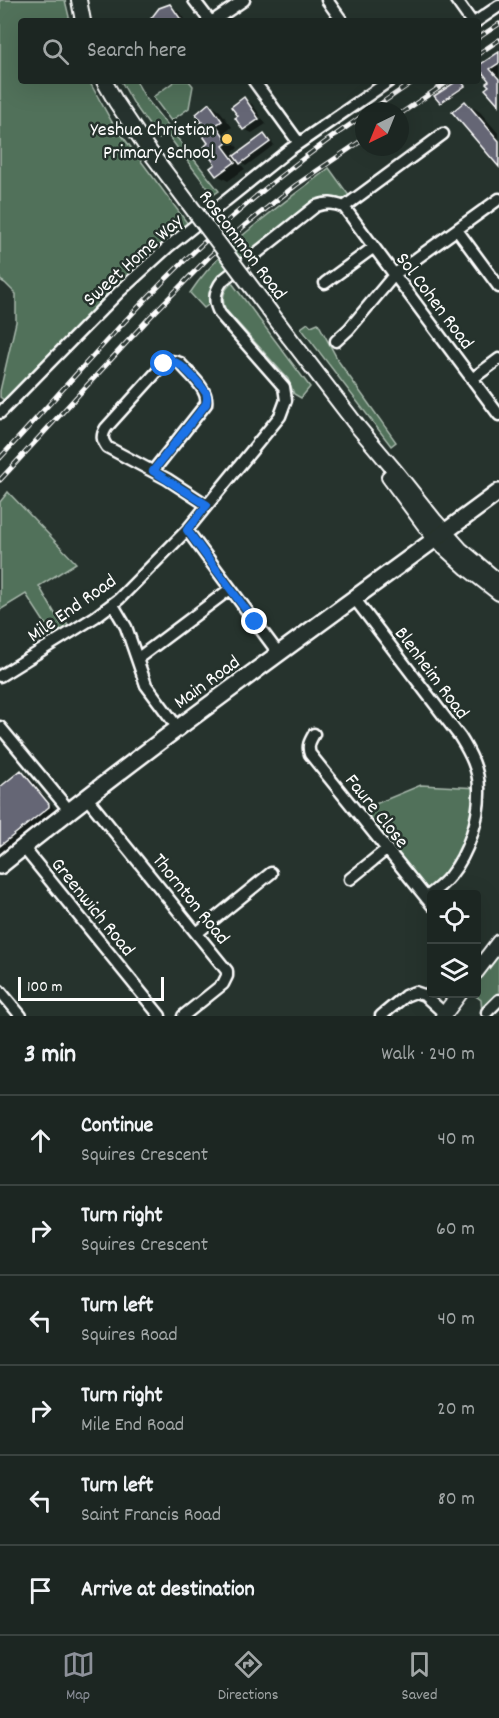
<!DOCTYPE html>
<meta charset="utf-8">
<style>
:root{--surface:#1c2622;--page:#29322f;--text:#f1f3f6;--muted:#a0a5a5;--line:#3a4340;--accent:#8c9099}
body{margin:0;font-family:Dekko,sans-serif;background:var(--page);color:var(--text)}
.controls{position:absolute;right:18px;bottom:18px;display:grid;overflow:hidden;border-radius:6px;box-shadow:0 6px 24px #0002}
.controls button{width:54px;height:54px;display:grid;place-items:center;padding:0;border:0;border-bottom:2px solid var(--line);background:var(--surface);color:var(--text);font:30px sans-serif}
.compass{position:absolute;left:355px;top:102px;width:54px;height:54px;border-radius:50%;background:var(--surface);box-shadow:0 6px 24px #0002;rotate:223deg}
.scale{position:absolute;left:18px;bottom:15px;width:146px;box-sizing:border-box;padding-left:6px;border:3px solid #fff;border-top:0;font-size:16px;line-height:21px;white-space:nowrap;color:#fff;-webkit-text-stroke:4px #26332d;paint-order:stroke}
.stop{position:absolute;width:18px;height:18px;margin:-14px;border:4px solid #1a73e8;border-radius:50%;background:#fff}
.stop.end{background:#1a73e8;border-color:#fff;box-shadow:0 2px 6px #0008}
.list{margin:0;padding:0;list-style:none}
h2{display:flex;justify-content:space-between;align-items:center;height:78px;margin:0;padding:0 24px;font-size:26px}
h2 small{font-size:20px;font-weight:400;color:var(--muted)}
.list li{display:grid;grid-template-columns:39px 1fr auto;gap:18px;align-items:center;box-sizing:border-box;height:90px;padding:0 24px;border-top:2px solid var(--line)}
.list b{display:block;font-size:22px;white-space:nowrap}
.list p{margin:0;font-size:20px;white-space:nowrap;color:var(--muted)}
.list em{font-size:20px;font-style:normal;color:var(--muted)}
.icon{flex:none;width:33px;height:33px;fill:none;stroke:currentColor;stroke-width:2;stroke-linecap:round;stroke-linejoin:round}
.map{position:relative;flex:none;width:499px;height:1016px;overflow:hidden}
.search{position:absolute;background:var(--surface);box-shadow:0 6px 24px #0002;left:18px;right:18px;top:18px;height:66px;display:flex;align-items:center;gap:15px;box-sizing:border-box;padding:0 21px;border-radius:6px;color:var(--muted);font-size:22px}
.sheet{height:618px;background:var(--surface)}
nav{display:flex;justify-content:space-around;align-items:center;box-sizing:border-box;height:84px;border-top:2px solid var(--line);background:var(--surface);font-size:16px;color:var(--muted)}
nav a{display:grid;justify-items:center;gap:3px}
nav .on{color:var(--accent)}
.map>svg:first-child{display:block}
.green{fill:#51715a;stroke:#a8b8ac;stroke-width:1.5}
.shadow{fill:#0007}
.building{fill:#656674;stroke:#fff;stroke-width:1.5}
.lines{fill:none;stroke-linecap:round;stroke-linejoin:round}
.minor-casing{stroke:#fff;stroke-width:15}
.tertiary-casing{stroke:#fff;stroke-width:18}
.secondary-casing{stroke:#fff;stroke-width:20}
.minor{stroke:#26332d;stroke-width:10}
.tertiary{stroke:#26332d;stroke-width:14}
.secondary{stroke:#26332d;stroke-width:15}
.rail-casing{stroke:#fff;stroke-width:5}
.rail{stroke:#26332d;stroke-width:3;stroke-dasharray:9;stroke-linecap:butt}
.tertiary-bridge-casing{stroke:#fff;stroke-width:18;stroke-linecap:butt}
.tertiary-bridge{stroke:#26332d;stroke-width:14}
.route{stroke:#1a73e8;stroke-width:8}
.poi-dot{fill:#ffd166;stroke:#26332d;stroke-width:2}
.labels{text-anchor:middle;stroke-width:5;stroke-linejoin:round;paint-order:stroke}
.poi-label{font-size:20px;fill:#fff;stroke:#26332d;text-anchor:end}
.street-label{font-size:20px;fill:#fff;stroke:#26332d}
</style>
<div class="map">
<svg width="499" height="1016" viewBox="0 0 499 1016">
<rect width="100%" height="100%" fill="#26332d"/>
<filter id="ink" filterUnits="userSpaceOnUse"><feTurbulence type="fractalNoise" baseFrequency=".0167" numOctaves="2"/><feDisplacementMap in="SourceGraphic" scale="12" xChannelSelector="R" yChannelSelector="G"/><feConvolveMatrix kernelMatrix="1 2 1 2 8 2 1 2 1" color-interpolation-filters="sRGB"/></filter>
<g filter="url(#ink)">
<path class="green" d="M 0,0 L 65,0 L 70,21 L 21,21 L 21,81 L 89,81 L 112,122 L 188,224 L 135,267 L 4,400 L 0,397 L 0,391 L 16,322 L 16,294 L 5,283 L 0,280 Z
M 121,81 L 136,81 L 145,97 L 219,191 L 213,195 L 167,134 L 159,139 L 134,104 Z
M 175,81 L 189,81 L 193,86 L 189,108 L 171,121 L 153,97 Z
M 329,168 L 350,197 L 342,199 L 324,197 L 311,202 L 215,280 L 210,292 L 211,303 L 204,308 L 190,293 C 222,244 283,204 329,168 Z
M 232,283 L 310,387 L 301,398 L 294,394 L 288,379 L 226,310 C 221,300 223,290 232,283 Z
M 308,323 L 311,326 L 318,323 L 339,362 L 396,442 L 391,446 L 301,328 Z
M 8,492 L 76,563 L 39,586 L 61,624 L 66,621 L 68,627 L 51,637 L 47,633 L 50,631 L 26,594 L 0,610 L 0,502 Z
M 421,785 L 479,788 L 463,855 L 426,898 L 356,812 Z
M 499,951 L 499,995 L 482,1012 L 481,1000 L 473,994 L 476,993 L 477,980 Z"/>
<path class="shadow" d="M 169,6 L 179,12 L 186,21 L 154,21 Z
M 499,54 L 499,102 L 491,86 L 491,81 L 478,69 Z
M 459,81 L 466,87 L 442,103 L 441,102 Z
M 244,99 L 252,104 L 261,116 L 245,126 L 245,129 L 240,116 Z
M 465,103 L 480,112 L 499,134 L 499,164 Z
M 210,105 L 220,111 L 232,127 L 226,132 L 238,148 L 233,152 L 236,156 L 264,135 L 269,138 L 274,145 L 246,166 L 239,162 L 245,169 L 228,181 L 217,175 L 212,169 L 218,165 L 204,122 Z
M 262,118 L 266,124 L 252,133 L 246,130 Z
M 21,771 L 29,776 L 56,811 L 0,857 L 0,789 Z"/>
<path class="building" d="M 170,4 L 182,21 L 149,21 L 159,8 Z
M 499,52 L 499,63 L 490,69 L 499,79 L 499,105 L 485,89 L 489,86 L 486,83 L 489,81 L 483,73 L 478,77 L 478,66 Z
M 457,81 L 461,81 L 465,86 L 440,103 L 434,96 Z
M 244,97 L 259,119 L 243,130 L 235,118 L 238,116 L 231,107 Z
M 465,101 L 499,141 L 499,167 L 452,112 Z
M 209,103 L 222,121 L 216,125 L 228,142 L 223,146 L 235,162 L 216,176 L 210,168 L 215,164 L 203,148 L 208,143 L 196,126 L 202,122 L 196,114 Z
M 264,134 L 270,142 L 240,164 L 234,156 Z
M 21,770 L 49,804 L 49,807 L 0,846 L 0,787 Z"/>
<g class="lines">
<defs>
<path id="minor" d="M 194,0 L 210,21
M 327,0 L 342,21
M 456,0 L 471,21
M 213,21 L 244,0
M 477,21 L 499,6
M 254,81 L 299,143
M 344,207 L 499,415
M 344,207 L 443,134
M 457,230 L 499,287
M 325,283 L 374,247
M 336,341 L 349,329 L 395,274 L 499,199
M 472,379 L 499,359
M 0,413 L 120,291 L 168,247 L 289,150 L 389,81
M 153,471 L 206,404 C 209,389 189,374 180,363 C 174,360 170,361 164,364 L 106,428 C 101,436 102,440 107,447 L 167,479 L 207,505
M 187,530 L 279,654
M 354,598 L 460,737 C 470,753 479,770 479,789 C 480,818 468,854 450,876 C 443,885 434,891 426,898
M 113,605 L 126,627 L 146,685 L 178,728
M 137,659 L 230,589
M 0,676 L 95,617 L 119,599 L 187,530 L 280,416 L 286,400 L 284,387 L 220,314 C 213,302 214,291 223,280 L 316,206 C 327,202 334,203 344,207
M 0,727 L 69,810
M 314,734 C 310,741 307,746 310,754 L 432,905
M 86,797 L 227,971 L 227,976 L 223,984 L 183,1016
M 23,847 L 160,1016
M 350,879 L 387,849
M 197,933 L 271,873
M 0,991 L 21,1016
M 487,1012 L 499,1000
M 381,1016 L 405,996 L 415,992 L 424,995 L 445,1014"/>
<path id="tertiary" d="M 79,0 L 83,21
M 104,81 L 116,102 L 147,148
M 289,337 L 358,427 L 396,472 L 435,521 L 460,549 L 499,582
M 389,477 L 435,539 L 467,568 L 499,593
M 476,972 L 499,942
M 443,1016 L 460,993"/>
<path id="secondary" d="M 0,866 C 162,735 332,616 499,492"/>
</defs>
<use href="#minor" class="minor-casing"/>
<use href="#tertiary" class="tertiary-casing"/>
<use href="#secondary" class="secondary-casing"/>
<use href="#minor" class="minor"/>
<use href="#tertiary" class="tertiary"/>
<use href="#secondary" class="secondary"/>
<defs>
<path id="rail" d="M 478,38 L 499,24
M 478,54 L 499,40
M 370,111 L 414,81
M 400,114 L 449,81
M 0,458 C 66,387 129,312 200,246 C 251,198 306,154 364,115
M 0,480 L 151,316 L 210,256 L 244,226 L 296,185 L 364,139"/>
</defs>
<use href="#rail" class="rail-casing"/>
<use href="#rail" class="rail"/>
<defs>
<path id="tertiary-bridge" d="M 147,148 L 289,337"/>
</defs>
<use href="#tertiary-bridge" class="tertiary-bridge-casing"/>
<use href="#tertiary-bridge" class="tertiary-bridge"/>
</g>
</g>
<g class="lines" filter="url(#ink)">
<path class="route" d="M 164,364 L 172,361 C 182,363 200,384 206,393 C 208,398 207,398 206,404 L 153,471 L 207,505 L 187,530 L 255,622"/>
</g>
<circle class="poi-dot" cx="227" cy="139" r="6"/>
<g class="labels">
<g class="poi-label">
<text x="215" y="135">Yeshua Christian<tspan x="215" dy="23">Primary School</tspan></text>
</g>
<g class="street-label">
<text transform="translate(244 244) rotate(53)" y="7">Roscommon Road</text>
<text transform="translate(132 259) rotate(-42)" y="7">Sweet Home Way</text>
<text transform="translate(436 300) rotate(53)" y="7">Sol Cohen Road</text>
<text transform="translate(71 607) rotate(-35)" y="7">Mile End Road</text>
<text transform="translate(433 672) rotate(53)" y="7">Blenheim Road</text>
<text transform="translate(206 681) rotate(-36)" y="7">Main Road</text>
<text transform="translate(378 810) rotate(51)" y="7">Faure Close</text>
<text transform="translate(192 898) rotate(51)" y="7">Thornton Road</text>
<text transform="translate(94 906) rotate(51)" y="7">Greenwich Road</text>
</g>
</g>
</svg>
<div class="controls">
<button><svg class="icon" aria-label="locate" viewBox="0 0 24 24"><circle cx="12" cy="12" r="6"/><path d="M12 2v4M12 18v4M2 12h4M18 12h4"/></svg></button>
<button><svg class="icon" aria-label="layers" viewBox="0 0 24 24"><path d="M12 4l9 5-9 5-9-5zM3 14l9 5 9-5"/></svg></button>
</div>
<svg class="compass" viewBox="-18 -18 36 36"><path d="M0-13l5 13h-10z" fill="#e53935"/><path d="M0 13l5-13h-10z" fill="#a0a5a5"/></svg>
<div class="scale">100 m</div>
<div class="stop" style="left:164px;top:364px"></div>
<div class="stop end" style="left:255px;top:622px"></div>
<div class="search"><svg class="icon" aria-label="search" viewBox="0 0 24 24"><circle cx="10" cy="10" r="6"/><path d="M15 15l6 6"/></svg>Search here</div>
</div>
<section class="sheet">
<h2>3 min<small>Walk · 240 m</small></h2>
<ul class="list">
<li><svg class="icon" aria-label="ahead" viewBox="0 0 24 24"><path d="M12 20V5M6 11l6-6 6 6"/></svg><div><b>Continue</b><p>Squires Crescent</p></div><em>40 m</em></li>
<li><svg class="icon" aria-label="right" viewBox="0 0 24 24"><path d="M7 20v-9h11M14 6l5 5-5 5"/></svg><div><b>Turn right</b><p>Squires Crescent</p></div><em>60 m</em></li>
<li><svg class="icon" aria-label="left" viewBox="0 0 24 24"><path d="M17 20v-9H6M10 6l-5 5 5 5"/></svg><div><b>Turn left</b><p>Squires Road</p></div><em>40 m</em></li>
<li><svg class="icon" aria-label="right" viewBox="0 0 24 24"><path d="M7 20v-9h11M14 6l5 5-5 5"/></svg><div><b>Turn right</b><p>Mile End Road</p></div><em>20 m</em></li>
<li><svg class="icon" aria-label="left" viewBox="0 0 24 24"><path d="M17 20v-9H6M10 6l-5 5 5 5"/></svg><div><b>Turn left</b><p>Saint Francis Road</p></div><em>80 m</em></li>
<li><svg class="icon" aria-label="arrive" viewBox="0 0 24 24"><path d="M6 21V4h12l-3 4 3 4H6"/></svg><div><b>Arrive at destination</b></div></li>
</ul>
</section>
<nav>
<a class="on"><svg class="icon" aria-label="map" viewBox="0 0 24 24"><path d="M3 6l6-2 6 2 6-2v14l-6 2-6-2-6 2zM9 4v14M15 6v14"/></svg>Map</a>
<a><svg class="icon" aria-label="directions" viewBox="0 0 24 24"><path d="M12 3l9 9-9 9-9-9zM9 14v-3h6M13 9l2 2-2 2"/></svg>Directions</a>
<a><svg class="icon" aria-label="saved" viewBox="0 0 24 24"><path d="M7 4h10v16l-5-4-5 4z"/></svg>Saved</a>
</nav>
